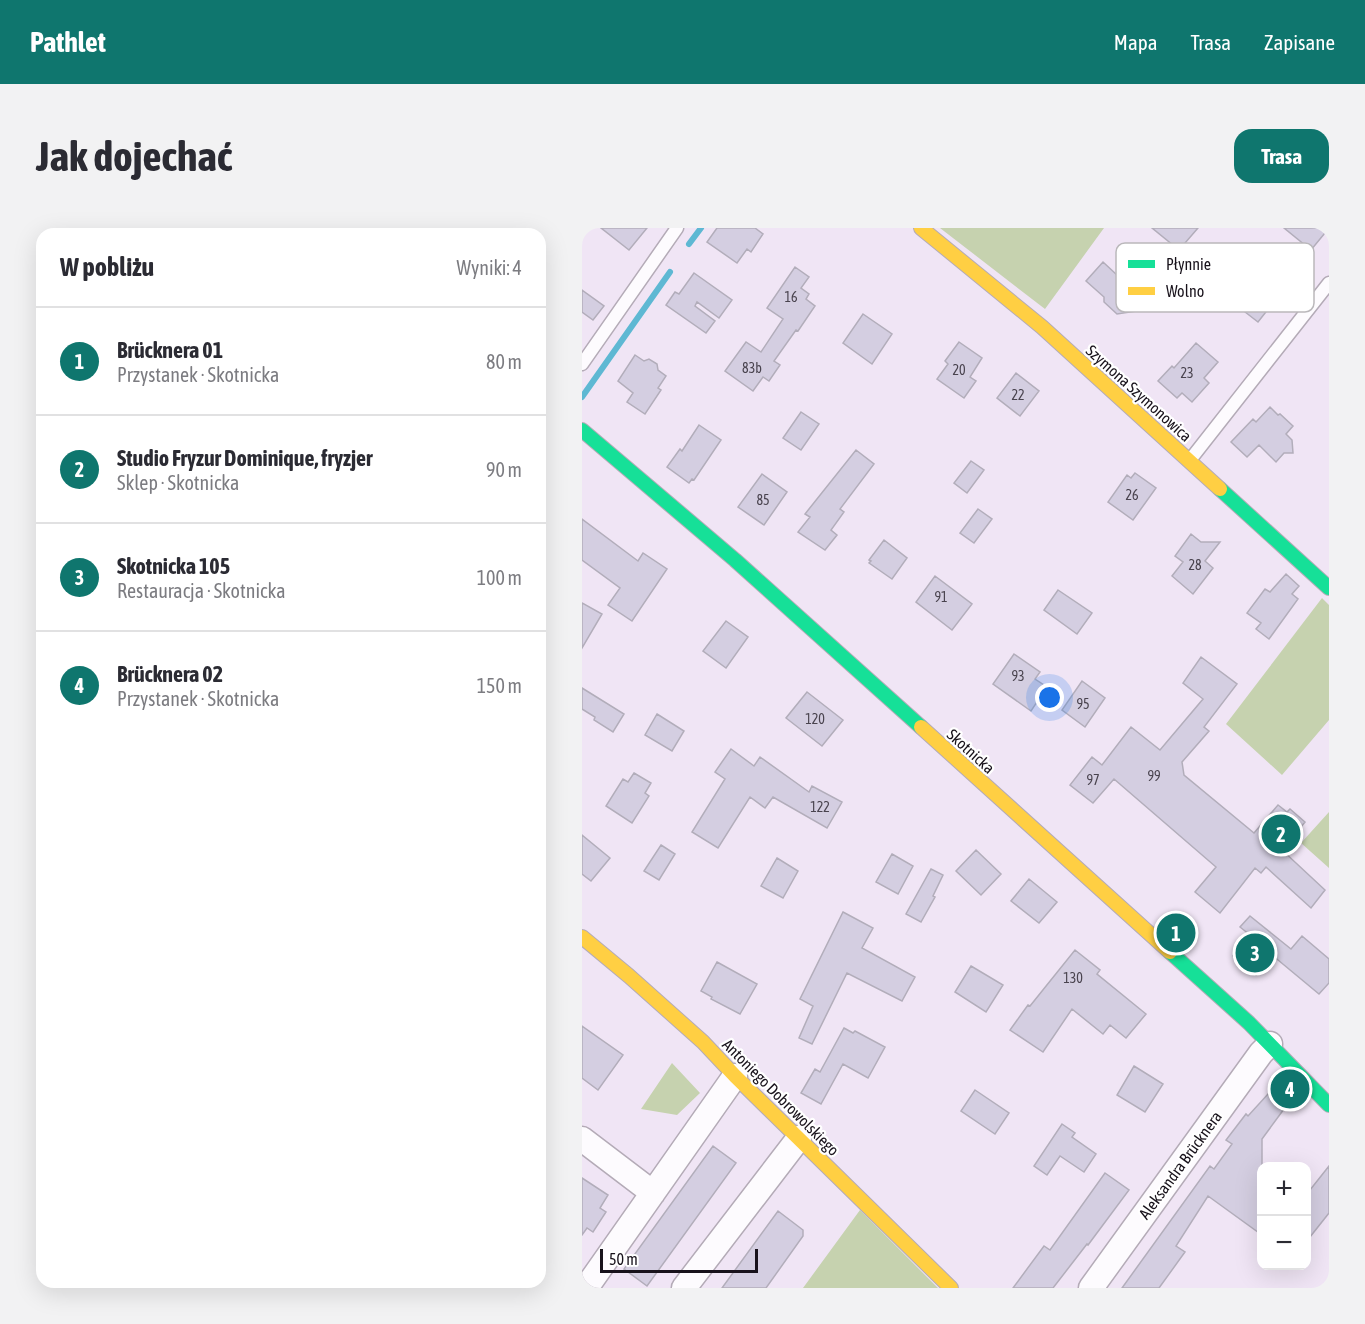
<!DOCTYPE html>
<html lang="pl">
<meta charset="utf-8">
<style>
:root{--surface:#fff;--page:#f2f2f3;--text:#2b2b33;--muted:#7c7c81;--line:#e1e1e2;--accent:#0f766e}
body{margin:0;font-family:"Asap Condensed",sans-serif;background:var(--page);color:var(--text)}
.controls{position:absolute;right:18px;bottom:18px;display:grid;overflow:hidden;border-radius:12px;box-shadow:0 6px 24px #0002}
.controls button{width:54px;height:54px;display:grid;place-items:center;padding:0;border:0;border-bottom:2px solid var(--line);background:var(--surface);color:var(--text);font:30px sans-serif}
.scale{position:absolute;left:18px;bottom:15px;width:158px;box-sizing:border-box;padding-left:6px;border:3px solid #18121b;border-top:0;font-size:16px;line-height:21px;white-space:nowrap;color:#18121b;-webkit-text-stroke:4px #fff;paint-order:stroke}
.you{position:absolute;left:468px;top:470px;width:21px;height:21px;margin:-15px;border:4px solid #fff;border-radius:50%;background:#1a73e8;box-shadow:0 0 0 9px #1a73e833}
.badge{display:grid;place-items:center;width:39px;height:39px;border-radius:50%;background:var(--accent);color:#fff;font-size:20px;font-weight:700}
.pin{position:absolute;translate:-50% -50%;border:3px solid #fff;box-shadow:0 2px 6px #0006}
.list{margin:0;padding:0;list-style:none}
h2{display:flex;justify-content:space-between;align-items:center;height:78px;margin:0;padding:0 24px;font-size:26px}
h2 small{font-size:20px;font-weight:400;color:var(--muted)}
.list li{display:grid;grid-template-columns:39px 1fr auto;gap:18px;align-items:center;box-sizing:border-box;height:108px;padding:0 24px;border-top:2px solid var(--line)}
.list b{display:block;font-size:22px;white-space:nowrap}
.list p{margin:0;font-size:20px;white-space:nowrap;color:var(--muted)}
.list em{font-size:20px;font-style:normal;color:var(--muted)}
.map{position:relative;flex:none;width:747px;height:1060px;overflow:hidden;border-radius:18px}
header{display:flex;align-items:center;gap:36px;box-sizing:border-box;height:84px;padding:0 30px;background:var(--accent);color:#fff}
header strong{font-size:28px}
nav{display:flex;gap:33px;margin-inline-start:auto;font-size:21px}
.intro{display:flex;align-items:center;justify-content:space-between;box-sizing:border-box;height:144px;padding:0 36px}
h1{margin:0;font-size:42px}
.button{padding:15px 27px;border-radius:18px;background:var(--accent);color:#fff;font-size:21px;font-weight:700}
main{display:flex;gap:36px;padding:0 36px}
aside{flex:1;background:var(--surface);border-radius:18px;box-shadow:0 6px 24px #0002}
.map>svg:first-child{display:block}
.green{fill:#c6d2af}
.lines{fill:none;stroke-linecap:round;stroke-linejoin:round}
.stream{stroke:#5eb8d3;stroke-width:6}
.building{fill:#d4cee1;stroke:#b2adba;stroke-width:1.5}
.lane-casing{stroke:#b4abb7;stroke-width:15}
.street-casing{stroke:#b4abb7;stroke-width:27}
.fast-casing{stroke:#b4abb7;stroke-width:16}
.slow-casing{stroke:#b4abb7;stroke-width:16}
.lane{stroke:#fdfbfe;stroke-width:12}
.street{stroke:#fdfbfe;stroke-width:24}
.fast{stroke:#16e098;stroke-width:14}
.slow{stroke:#ffcf43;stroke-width:14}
.labels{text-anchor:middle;stroke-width:4.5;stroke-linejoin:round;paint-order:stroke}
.number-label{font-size:14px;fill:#49434e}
.street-label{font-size:16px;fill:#18121b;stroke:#fff}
.key{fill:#fff;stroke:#bab8bb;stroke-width:1.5}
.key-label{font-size:16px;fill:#18121b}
</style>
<header>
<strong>Pathlet</strong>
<nav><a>Mapa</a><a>Trasa</a><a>Zapisane</a></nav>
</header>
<div class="intro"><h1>Jak dojechać</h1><a class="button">Trasa</a></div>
<main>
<aside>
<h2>W pobliżu<small>Wyniki: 4</small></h2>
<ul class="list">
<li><span class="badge">1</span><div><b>Brücknera 01</b><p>Przystanek · Skotnicka</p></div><em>80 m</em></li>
<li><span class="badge">2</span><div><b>Studio Fryzur Dominique, fryzjer</b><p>Sklep · Skotnicka</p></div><em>90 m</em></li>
<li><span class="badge">3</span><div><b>Skotnicka 105</b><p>Restauracja · Skotnicka</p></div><em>100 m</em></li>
<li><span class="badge">4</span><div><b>Brücknera 02</b><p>Przystanek · Skotnicka</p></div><em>150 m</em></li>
</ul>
</aside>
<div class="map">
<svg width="747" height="1060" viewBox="0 0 747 1060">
<rect width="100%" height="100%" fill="#f0e5f5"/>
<path class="green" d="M 358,0 L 522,0 L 463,81 Z
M 740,370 L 747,377 L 747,492 L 700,547 L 644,496 Z
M 747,584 L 747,640 L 719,615 Z
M 90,835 L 118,865 L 95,887 L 59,881 Z
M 278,982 L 356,1060 L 221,1060 Z"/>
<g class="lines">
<path class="stream" d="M 107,16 L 119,0
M 0,169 L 88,44"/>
</g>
<path class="building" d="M 19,0 L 65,0 L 47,22 Z
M 135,0 L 173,0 L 181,6 L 169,24 L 165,21 L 155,35 L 125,14 Z
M 570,0 L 616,0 L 597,22 Z
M 702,0 L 747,0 L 729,22 Z
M 673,29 L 695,48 L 681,66 L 691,75 L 676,94 L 645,70 L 661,51 L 658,48 Z
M 521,34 L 563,73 L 554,83 L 535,86 L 522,74 L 522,69 L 504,53 Z
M 213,39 L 227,49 L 219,60 L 227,66 L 224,71 L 233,78 L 216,103 L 214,102 L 192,133 L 198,137 L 187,153 L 181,149 L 171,163 L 143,143 L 164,114 L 179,124 L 201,91 L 185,80 Z
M 112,45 L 150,72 L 137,90 L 115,74 L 113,78 L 133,93 L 124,105 L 84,77 L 93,64 L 97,66 Z
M 0,62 L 22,78 L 11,92 L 0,84 Z
M 281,86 L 310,106 L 290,136 L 261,115 Z
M 377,114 L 400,130 L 388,149 L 394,153 L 382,170 L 355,151 L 366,136 L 363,133 Z
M 614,115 L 636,134 L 622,150 L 627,155 L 610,174 L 600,165 L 595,170 L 576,153 L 590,138 L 592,140 Z
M 53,127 L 62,133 L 67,131 L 75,136 L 76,142 L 84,148 L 76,160 L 79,162 L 63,186 L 45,174 L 51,165 L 36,153 Z
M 434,145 L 457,163 L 438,188 L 415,170 Z
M 688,179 L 696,187 L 698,186 L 711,198 L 704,206 L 710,212 L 711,225 L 702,225 L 694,234 L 677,217 L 665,229 L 649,214 L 671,191 L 674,194 Z
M 219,184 L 237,196 L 219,222 L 201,210 Z
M 117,197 L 139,212 L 112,252 L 110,251 L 107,255 L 85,239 L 98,221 L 100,223 Z
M 274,222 L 292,236 L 258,281 L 262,284 L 249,302 L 255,307 L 243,322 L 216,304 L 228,289 L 223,286 Z
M 389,233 L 402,242 L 385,265 L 372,255 Z
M 553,245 L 574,260 L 551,292 L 526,274 L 545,247 L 549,250 Z
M 180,246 L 205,264 L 182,297 L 156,279 Z
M 396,281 L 410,291 L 392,315 L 378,305 Z
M 0,291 L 56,333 L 61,325 L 85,341 L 50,393 L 26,377 L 38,360 L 0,332 Z
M 609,306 L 619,314 L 638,314 L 623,333 L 631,340 L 611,366 L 590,348 L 601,334 L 593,328 Z
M 302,312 L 325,330 L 310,351 L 287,335 L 289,333 L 287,332 Z
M 704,346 L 717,358 L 710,366 L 716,371 L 687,411 L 674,401 L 679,395 L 665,385 L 683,361 L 688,364 Z
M 353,348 L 390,376 L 370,402 L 334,374 Z
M 476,362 L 510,385 L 495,406 L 462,382 Z
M 0,375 L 20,386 L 0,420 Z
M 144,393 L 166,409 L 144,440 L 121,423 Z
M 432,426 L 458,444 L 453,451 L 465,459 L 449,483 L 411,456 Z
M 619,429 L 655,456 L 622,499 L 627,503 L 600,534 L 602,547 L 672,605 L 696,577 L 705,584 L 708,581 L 723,594 L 700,622 L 743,662 L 729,680 L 684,639 L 679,645 L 673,640 L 638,685 L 613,664 L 634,639 L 532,551 L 511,575 L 488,557 L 510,529 L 520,537 L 549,499 L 578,522 L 621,471 L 601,455 Z
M 500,453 L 523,470 L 503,499 L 480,482 Z
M 0,460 L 42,486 L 31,504 L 12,492 L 13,489 L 0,481 Z
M 225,464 L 261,492 L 240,518 L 204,490 Z
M 75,486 L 102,503 L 90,523 L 63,507 Z
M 149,521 L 172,538 L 178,529 L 227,564 L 230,558 L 260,574 L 245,600 L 191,569 L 183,580 L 168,569 L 136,620 L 110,604 L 143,551 L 133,544 Z
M 52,545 L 69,555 L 63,565 L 67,568 L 50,595 L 24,578 L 41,551 L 46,554 Z
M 0,607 L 28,630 L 9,653 L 0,646 Z
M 79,617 L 93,626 L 77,652 L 62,643 Z
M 394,622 L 419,646 L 399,667 L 374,643 Z
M 310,626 L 331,638 L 316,666 L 294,654 Z
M 195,630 L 216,643 L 201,670 L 179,658 Z
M 349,641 L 361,647 L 351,668 L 353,669 L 339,694 L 324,686 Z
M 447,651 L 475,674 L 457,695 L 429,673 Z
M 261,684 L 291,700 L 280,720 L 333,749 L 320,773 L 265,745 L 230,816 L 217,810 L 231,778 L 218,771 Z
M 668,688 L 709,721 L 720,708 L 747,731 L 747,755 L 737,766 L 690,727 L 674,747 L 651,728 L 668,707 L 658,699 Z
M 493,722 L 518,742 L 515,746 L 564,786 L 544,810 L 528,797 L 521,806 L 490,781 L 461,824 L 428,802 L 446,777 L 448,778 Z
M 135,734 L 175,756 L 158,786 L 129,771 L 130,769 L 119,763 Z
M 389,738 L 421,757 L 404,784 L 373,764 Z
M 0,798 L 41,827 L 16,862 L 0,850 Z
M 262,800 L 271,805 L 273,803 L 303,819 L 286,850 L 261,836 L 239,876 L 219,865 L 233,841 L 238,844 Z
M 552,838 L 581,856 L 563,884 L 535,867 Z
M 393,862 L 427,885 L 413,906 L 379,883 Z
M 686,866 L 702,881 L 680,911 L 680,1007 L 626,968 L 594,1018 L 603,1024 L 577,1060 L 540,1060 L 628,938 L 632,941 L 650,916 L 644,912 L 664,886 L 666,888 Z
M 480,896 L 493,905 L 490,909 L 514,926 L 502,944 L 478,928 L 465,947 L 452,938 Z
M 131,918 L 154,935 L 65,1058 L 42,1041 Z
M 747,938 L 747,985 L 724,1014 L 724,967 Z
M 523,945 L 547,962 L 506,1017 L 505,1016 L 471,1060 L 431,1060 L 462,1018 L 468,1022 Z
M 0,950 L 26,967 L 18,980 L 24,984 L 11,1004 L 5,1000 L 0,1007 Z
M 196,983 L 221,1002 L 221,1008 L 184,1060 L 140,1060 Z"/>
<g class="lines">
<defs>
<path id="lane" d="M 0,136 L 95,0
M 608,232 L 747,55"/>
<path id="street" d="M 0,911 L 71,965
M 4,1060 L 153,848
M 102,1060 L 217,910
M 509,1060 L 679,825 L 688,816"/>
<path id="fast" d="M 0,202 L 153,332 L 339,499
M 638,261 L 747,360
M 588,724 L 667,795 L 747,877"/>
<path id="slow" d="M 339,0 L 460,99 L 638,261
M 339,499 L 588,724
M 0,709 L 47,748 L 121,814 L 153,848 L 369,1060"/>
</defs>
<use href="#lane" class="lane-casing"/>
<use href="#street" class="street-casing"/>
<use href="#fast" class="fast-casing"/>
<use href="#slow" class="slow-casing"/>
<use href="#lane" class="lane"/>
<use href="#street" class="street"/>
<use href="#fast" class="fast"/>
<use href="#slow" class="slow"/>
</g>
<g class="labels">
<g class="number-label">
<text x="209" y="74">16</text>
<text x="170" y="145">83b</text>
<text x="377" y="147">20</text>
<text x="605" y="150">23</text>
<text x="436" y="172">22</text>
<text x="550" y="272">26</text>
<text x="181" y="277">85</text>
<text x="613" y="342">28</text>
<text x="359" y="374">91</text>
<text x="436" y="453">93</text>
<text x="501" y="481">95</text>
<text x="233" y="496">120</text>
<text x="572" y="553">99</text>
<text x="511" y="557">97</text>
<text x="238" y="584">122</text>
<text x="491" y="755">130</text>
</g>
<g class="street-label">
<text transform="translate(557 165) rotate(42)" y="6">Szymona Szymonowica</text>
<text transform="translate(389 523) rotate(42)" y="6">Skotnicka</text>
<text transform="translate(199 869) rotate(45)" y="6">Antoniego Dobrowolskiego</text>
<text transform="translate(598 937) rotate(-54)" y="6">Aleksandra Brücknera</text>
</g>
</g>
<rect x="534" y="15" width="198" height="69" rx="9" class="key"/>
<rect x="546" y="32" width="27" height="8" fill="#16e098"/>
<rect x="546" y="59" width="27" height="8" fill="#ffcf43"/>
<g class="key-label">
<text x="584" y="42">Płynnie</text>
<text x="584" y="69">Wolno</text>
</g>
</svg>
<div class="controls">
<button>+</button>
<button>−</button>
</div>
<div class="scale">50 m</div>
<div class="you"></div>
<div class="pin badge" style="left:594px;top:705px">1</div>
<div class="pin badge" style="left:699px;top:606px">2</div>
<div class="pin badge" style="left:673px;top:725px">3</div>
<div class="pin badge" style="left:708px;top:861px">4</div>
</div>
</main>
